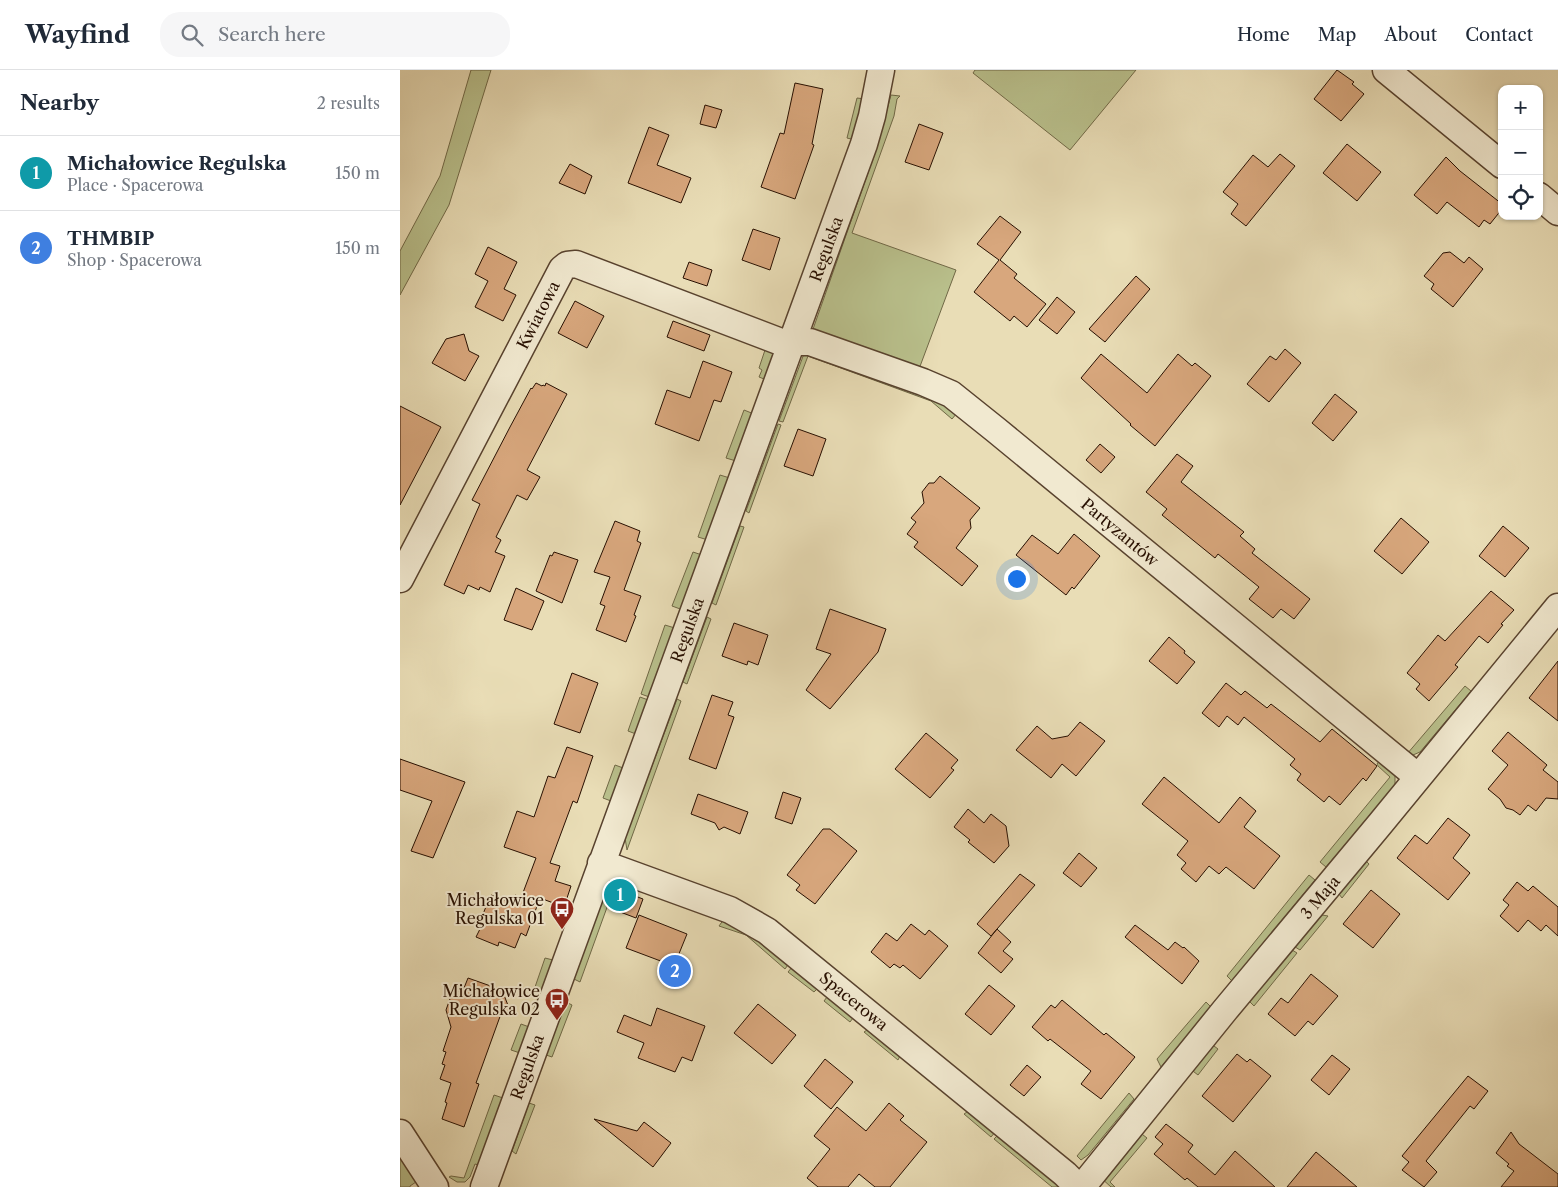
<!DOCTYPE html>
<meta charset="utf-8">
<style>
:root{--surface:#fff;--page:#f6f6f7;--text:#1f2937;--muted:#747a83;--line:#e0e1e3;--accent:#8f2418}
body{margin:0;font-family:"Libre Caslon Text",serif;background:var(--page);color:var(--text)}
.controls{position:absolute;right:15px;top:15px;display:grid;overflow:hidden;border-radius:10px;box-shadow:0 1px 4px #0004}
.controls button{width:45px;height:45px;display:grid;place-items:center;padding:0;border:0;border-bottom:1px solid var(--line);background:var(--surface);color:var(--text);font:25px sans-serif}
.you{position:absolute;left:616px;top:508px;width:18px;height:18px;margin:-12px;border:4px solid #fff;border-radius:50%;background:#1a73e8;box-shadow:0 0 0 8px #1a73e833}
.badge{display:grid;place-items:center;width:32px;height:32px;border-radius:50%;background:var(--accent);color:#fff;font-size:16px;font-weight:700}
.pin{position:absolute;translate:-50% -50%;border:2px solid #fff;box-shadow:0 1px 5px #0006}
.list{margin:0;padding:0;list-style:none}
h2{display:flex;justify-content:space-between;align-items:center;height:65px;margin:0;padding:0 20px;font-size:21px}
h2 small{font-size:16px;font-weight:400;color:var(--muted)}
.list li{display:grid;grid-template-columns:32px 1fr auto;gap:15px;align-items:center;box-sizing:border-box;height:75px;padding:0 20px;border-top:1px solid var(--line)}
.list b{display:block;font-size:19px;white-space:nowrap}
.list p{margin:0;font-size:16px;white-space:nowrap;color:var(--muted)}
.list em{font-size:16px;font-style:normal;color:var(--muted)}
.icon{flex:none;width:28px;height:28px;fill:none;stroke:currentColor;stroke-width:2;stroke-linecap:round;stroke-linejoin:round}
.map{position:relative;flex:none;width:1158px;height:1117px;overflow:hidden}
header{display:flex;align-items:center;gap:30px;box-sizing:border-box;height:70px;padding:0 25px;background:var(--surface);border-bottom:1px solid var(--line)}
header strong{font-size:24px}
nav{display:flex;gap:28px;margin-inline-start:auto;font-size:18px}
.search{width:350px;height:45px;background:var(--page);display:flex;align-items:center;gap:12px;box-sizing:border-box;padding:0 18px;border-radius:20px;color:var(--muted);font-size:19px}
main{display:flex}
aside{flex:1;background:var(--surface)}
.map>svg:first-child{display:block}
.green{fill:#b9c08c;stroke:#706846}
.building{fill:#d8a77d;stroke:#270f01}
.lines{fill:none;stroke-linecap:round;stroke-linejoin:round}
.minor-casing{stroke:#58422e;stroke-width:29}
.minor{stroke:#f1e9d0;stroke-width:26}
.labels{text-anchor:middle;stroke-width:4;stroke-linejoin:round;paint-order:stroke}
.street-label{font-size:16px;fill:#270f01;stroke:#f1e9d0}
.poi-label{font-size:16px;fill:#270f01;stroke:#f1e9d0;text-anchor:end}
</style>
<header>
<strong>Wayfind</strong>
<div class="search"><svg class="icon" aria-label="search" viewBox="0 0 24 24"><circle cx="10" cy="10" r="6"/><path d="M15 15l6 6"/></svg>Search here</div>
<nav><a>Home</a><a>Map</a><a>About</a><a>Contact</a></nav>
</header>
<main>
<aside>
<h2>Nearby<small>2 results</small></h2>
<ul class="list">
<li><span class="badge" style="background:#0f9aa8">1</span><div><b>Michałowice Regulska</b><p>Place · Spacerowa</p></div><em>150 m</em></li>
<li><span class="badge" style="background:#3f7fe0">2</span><div><b>THMBIP</b><p>Shop · Spacerowa</p></div><em>150 m</em></li>
</ul>
</aside>
<div class="map">
<svg width="1158" height="1117" viewBox="0 0 1158 1117">
<rect width="100%" height="100%" fill="#e9ddb6"/>
<filter id="stains"><feTurbulence type="fractalNoise" baseFrequency=".004" numOctaves="4"/><feColorMatrix values="0 0 0 0 .2 0 0 0 0 .09 0 0 0 0 .02 0 0 0 .5 -.17"/></filter>
<radialGradient id="worn" r=".72"><stop offset=".6" stop-color="#630" stop-opacity="0"/><stop offset="1" stop-color="#630" stop-opacity=".3"/></radialGradient>
<path class="green" d="M 71,0 L 91,0 L 49,135 L 0,225 L 0,181 L 40,106 Z
M 575,0 L 736,0 L 670,80 L 573,3 Z
M 491,25 L 500,26 L 497,29 L 494,46 L 452,163 L 556,200 L 519,299 L 412,262 L 476,80 Z
M 457,28 L 465,29 L 455,70 L 447,68 Z
M 172,203 L 179,203 L 367,275 L 372,280 L 377,289 L 369,311 L 359,307 L 362,300 L 359,298 L 365,280 L 354,271 L 177,205 L 168,210 L 151,243 L 150,242 L 167,208 Z
M 405,281 L 518,318 L 557,343 L 552,349 L 531,331 L 408,286 L 383,352 L 379,351 Z
M 344,340 L 354,344 L 336,391 L 326,388 Z
M 378,354 L 381,355 L 349,443 L 346,441 Z
M 320,405 L 333,409 L 308,470 L 298,467 Z
M 340,456 L 344,457 L 316,535 L 312,533 Z
M 293,482 L 305,486 L 283,540 L 272,536 Z
M 307,547 L 311,549 L 287,614 L 283,612 Z
M 265,555 L 278,559 L 252,628 L 241,624 Z
M 1065,616 L 1071,621 L 1020,682 L 1013,685 L 1007,684 Z
M 240,627 L 251,631 L 236,664 L 228,661 Z
M 277,629 L 281,631 L 227,780 L 225,768 Z
M 980,690 L 995,705 L 995,716 L 926,797 L 920,792 L 990,707 L 978,696 L 977,694 Z
M 215,695 L 226,699 L 211,731 L 203,728 Z
M 963,788 L 969,794 L 942,828 L 936,820 Z
M 909,805 L 915,810 L 832,911 L 827,906 Z
M 218,813 L 229,815 L 227,822 L 214,818 L 180,912 L 174,909 L 208,815 Z
M 916,844 L 928,846 L 900,880 L 892,875 Z
M 324,849 L 338,856 L 390,892 L 385,899 L 346,865 L 319,856 Z
M 889,878 L 897,883 L 854,936 L 847,929 Z
M 145,888 L 153,890 L 142,923 L 134,920 Z
M 393,896 L 417,919 L 414,922 L 388,902 Z
M 431,926 L 453,948 L 450,952 L 424,931 L 427,927 Z
M 166,932 L 172,935 L 152,987 L 146,985 Z
M 806,932 L 811,937 L 761,997 L 757,989 Z
M 121,954 L 132,958 L 120,983 L 111,980 Z
M 470,958 L 501,984 L 498,990 L 464,962 Z
M 810,973 L 818,979 L 798,1005 L 789,998 Z
M 729,1023 L 734,1029 L 688,1085 L 681,1090 L 677,1086 Z
M 94,1025 L 106,1029 L 82,1096 L 75,1094 L 70,1107 L 65,1112 L 57,1112 L 49,1107 L 51,1106 L 64,1108 Z
M 129,1033 L 135,1035 L 116,1084 L 112,1081 Z
M 570,1040 L 596,1061 L 591,1067 L 564,1044 Z
M 738,1061 L 747,1068 L 710,1112 L 715,1117 L 711,1117 L 700,1107 Z
M 599,1064 L 660,1117 L 652,1117 L 594,1069 Z
M 0,1081 L 19,1110 L 10,1116 L 10,1117 L 0,1117 Z"/>
<path class="building" d="M 937,0 L 954,12 L 952,14 L 964,24 L 941,51 L 914,29 Z
M 395,13 L 423,19 L 412,74 L 414,75 L 395,129 L 361,117 L 380,63 L 384,64 Z
M 305,35 L 322,40 L 316,58 L 300,54 Z
M 519,54 L 543,63 L 529,100 L 505,92 Z
M 249,57 L 269,65 L 257,95 L 291,108 L 281,133 L 228,113 Z
M 947,74 L 981,102 L 957,131 L 923,103 Z
M 880,84 L 895,96 L 846,156 L 831,144 L 838,134 L 823,122 L 853,85 L 868,97 Z
M 1046,87 L 1060,101 L 1102,134 L 1102,139 L 1090,154 L 1084,150 L 1079,157 L 1047,132 L 1037,144 L 1014,125 Z
M 170,94 L 192,106 L 185,124 L 159,113 Z
M 600,146 L 621,162 L 600,190 L 617,204 L 614,208 L 646,234 L 627,257 L 614,246 L 610,251 L 574,222 L 599,190 L 577,174 Z
M 353,159 L 380,168 L 370,200 L 342,190 Z
M 88,177 L 117,192 L 104,219 L 116,225 L 103,251 L 75,237 L 88,211 L 75,204 Z
M 1050,182 L 1064,193 L 1069,187 L 1083,199 L 1053,237 L 1031,219 L 1034,214 L 1024,206 L 1043,183 Z
M 289,192 L 312,200 L 307,216 L 283,208 Z
M 736,206 L 750,219 L 705,272 L 689,259 Z
M 657,227 L 675,242 L 657,264 L 639,250 Z
M 175,231 L 204,246 L 187,278 L 158,263 Z
M 273,251 L 310,265 L 304,281 L 267,267 Z
M 64,264 L 69,281 L 79,286 L 65,311 L 32,293 L 46,269 Z
M 885,279 L 901,293 L 869,332 L 847,314 L 870,286 L 876,290 Z
M 701,284 L 747,323 L 778,284 L 792,296 L 795,293 L 811,306 L 755,376 L 730,355 L 731,354 L 681,308 Z
M 303,291 L 332,302 L 321,332 L 314,330 L 299,371 L 255,354 L 267,320 L 290,328 Z
M 136,313 L 142,316 L 143,315 L 145,316 L 146,313 L 167,324 L 127,400 L 140,407 L 127,430 L 117,425 L 96,467 L 101,470 L 95,482 L 105,486 L 90,522 L 80,517 L 79,520 L 68,515 L 64,524 L 44,515 L 80,434 L 72,430 L 110,357 L 131,318 L 132,319 Z
M 935,324 L 957,342 L 933,371 L 912,353 Z
M 0,336 L 41,357 L 0,435 Z
M 398,359 L 426,369 L 413,406 L 384,396 Z
M 700,374 L 715,387 L 701,403 L 686,390 Z
M 777,384 L 793,396 L 781,412 L 844,462 L 840,466 L 855,479 L 852,483 L 910,529 L 894,549 L 881,539 L 873,548 L 849,529 L 859,517 L 818,484 L 815,488 L 762,445 L 767,439 L 746,422 Z
M 540,406 L 580,438 L 570,450 L 571,458 L 556,478 L 578,496 L 562,516 L 514,477 L 518,472 L 507,464 L 516,452 L 511,448 L 524,433 L 522,422 L 529,413 L 534,413 Z
M 1001,448 L 1029,472 L 1002,504 L 974,481 Z
M 215,451 L 240,461 L 237,471 L 241,473 L 224,520 L 241,526 L 234,545 L 236,546 L 226,572 L 196,560 L 205,536 L 200,534 L 210,507 L 194,502 Z
M 1103,456 L 1129,478 L 1105,507 L 1079,486 Z
M 674,464 L 700,486 L 674,519 L 672,517 L 666,525 L 616,485 L 632,465 L 658,484 Z
M 154,482 L 178,490 L 162,533 L 136,521 L 150,485 L 152,486 Z
M 116,518 L 144,531 L 132,560 L 104,550 Z
M 1091,521 L 1114,540 L 1101,554 L 1103,555 L 1088,573 L 1079,566 L 1055,595 L 1058,597 L 1029,631 L 1016,619 L 1020,614 L 1007,603 L 1038,565 L 1045,571 Z
M 430,539 L 486,559 L 478,582 L 430,639 L 406,620 L 431,584 L 416,579 Z
M 334,553 L 368,565 L 358,595 L 348,591 L 347,595 L 322,586 Z
M 769,567 L 785,581 L 784,583 L 795,592 L 777,614 L 749,591 Z
M 1158,591 L 1158,651 L 1129,628 Z
M 172,603 L 198,613 L 180,663 L 154,654 Z
M 826,613 L 841,625 L 845,621 L 867,638 L 871,634 L 920,672 L 932,659 L 977,696 L 966,711 L 963,708 L 940,735 L 929,726 L 924,732 L 897,710 L 901,704 L 890,695 L 895,689 L 844,647 L 838,655 L 827,646 L 819,657 L 802,643 Z
M 312,625 L 333,632 L 328,645 L 334,647 L 316,699 L 289,689 Z
M 680,652 L 705,671 L 676,706 L 662,694 L 651,708 L 616,680 L 637,656 L 652,669 L 668,666 Z
M 1108,662 L 1147,695 L 1143,700 L 1158,712 L 1158,729 L 1146,728 L 1136,741 L 1128,735 L 1120,745 L 1113,740 L 1106,738 L 1100,729 L 1088,719 L 1108,695 L 1092,681 Z
M 526,663 L 558,690 L 551,698 L 554,700 L 530,728 L 495,699 Z
M 167,677 L 193,686 L 177,733 L 173,731 L 150,793 L 160,796 L 155,811 L 171,816 L 164,837 L 140,828 L 126,866 L 121,863 L 115,878 L 99,872 L 98,876 L 76,867 L 80,859 L 77,858 L 91,825 L 112,833 L 115,825 L 121,828 L 136,788 L 104,777 L 117,741 L 134,747 L 148,706 L 155,708 Z
M 0,689 L 65,712 L 33,788 L 11,781 L 32,731 L 0,720 Z
M 764,707 L 819,753 L 840,727 L 856,741 L 844,757 L 880,786 L 854,819 L 826,797 L 819,804 L 809,796 L 796,812 L 781,799 L 786,793 L 777,785 L 788,771 L 742,734 Z
M 383,722 L 401,728 L 392,754 L 375,748 Z
M 298,724 L 348,742 L 340,764 L 324,757 L 319,760 L 315,753 L 291,744 Z
M 568,739 L 584,753 L 591,744 L 606,756 L 609,776 L 594,793 L 568,772 L 570,770 L 554,757 Z
M 1048,748 L 1070,765 L 1053,788 L 1070,803 L 1048,830 L 997,788 L 1015,765 L 1027,774 Z
M 423,759 L 430,759 L 457,781 L 415,834 L 396,820 L 400,815 L 387,805 Z
M 679,783 L 697,798 L 681,817 L 663,803 Z
M 620,804 L 635,815 L 591,866 L 577,854 Z
M 1117,812 L 1128,821 L 1133,816 L 1158,837 L 1158,866 L 1146,855 L 1141,861 L 1128,850 L 1118,862 L 1100,846 L 1109,835 L 1103,830 Z
M 214,818 L 243,829 L 236,848 L 207,837 Z
M 971,820 L 1000,844 L 973,878 L 943,854 Z
M 239,845 L 287,864 L 274,896 L 226,878 Z
M 511,854 L 525,865 L 529,860 L 548,876 L 520,909 L 503,895 L 500,898 L 494,894 L 490,898 L 471,882 L 486,863 L 497,871 Z
M 735,855 L 768,880 L 775,872 L 783,878 L 784,877 L 799,891 L 782,914 L 725,867 Z
M 597,859 L 611,872 L 603,881 L 613,889 L 601,903 L 578,883 Z
M 911,904 L 938,926 L 913,955 L 908,951 L 895,966 L 868,944 L 881,928 L 888,933 Z
M 68,908 L 102,920 L 111,943 L 102,941 L 76,1013 L 79,1014 L 64,1057 L 42,1049 L 47,1033 L 45,1032 L 51,1013 L 40,1009 L 45,995 L 42,994 L 46,982 L 43,981 L 51,957 L 46,940 L 51,926 L 64,918 Z
M 589,915 L 615,936 L 591,965 L 565,944 Z
M 662,930 L 704,965 L 706,963 L 735,987 L 701,1029 L 681,1014 L 691,1001 L 650,969 L 648,971 L 632,957 L 651,935 L 655,938 Z
M 358,934 L 396,965 L 372,994 L 334,963 Z
M 257,938 L 305,956 L 292,991 L 282,987 L 275,1002 L 238,988 L 244,973 L 217,962 L 224,945 L 251,956 Z
M 837,984 L 847,992 L 850,989 L 871,1006 L 833,1052 L 802,1026 Z
M 932,985 L 950,999 L 929,1025 L 911,1010 Z
M 425,989 L 453,1012 L 431,1039 L 404,1016 Z
M 627,995 L 641,1007 L 624,1026 L 610,1015 Z
M 1068,1006 L 1088,1021 L 1074,1039 L 1070,1036 L 1026,1091 L 1037,1102 L 1024,1117 L 1002,1100 L 1009,1092 L 1002,1086 Z
M 489,1033 L 504,1046 L 500,1050 L 527,1072 L 490,1117 L 475,1117 L 459,1104 L 448,1117 L 418,1117 L 407,1108 L 430,1079 L 414,1066 L 437,1037 L 466,1061 Z
M 194,1049 L 237,1061 L 244,1052 L 271,1073 L 253,1097 Z
M 766,1054 L 793,1075 L 788,1082 L 815,1105 L 835,1081 L 875,1117 L 798,1117 L 787,1108 L 785,1110 L 754,1084 L 763,1074 L 755,1067 Z
M 1111,1062 L 1119,1074 L 1158,1104 L 1158,1117 L 1101,1117 L 1114,1101 L 1107,1096 L 1109,1094 L 1096,1083 Z
M 916,1082 L 957,1117 L 887,1117 Z"/>
<g class="lines">
<defs>
<path id="minor" d="M 986,0 L 1102,95
M 1139,126 L 1158,142
M 0,509 L 162,199 L 167,195 L 176,194 L 381,272 L 410,272 L 523,312 L 551,324 L 596,360 L 1018,707
M 201,793 L 330,840 L 367,861 L 665,1104 L 678,1117
M 0,1063 L 35,1117
M 84,1117 L 464,74 L 472,46 L 481,0
M 682,1117 L 825,940 L 980,754 L 1158,537"/>
</defs>
<use href="#minor" class="minor-casing"/>
<use href="#minor" class="minor"/>
</g>
<defs>
<symbol id="bus-pin" viewBox="-11 -11 22 30"><path d="M0 17L-7.5 6A9.5 9.5 0 1 1 7.5 6Z" fill="#8f2418" stroke="#f1e9d0"/><path d="M-5-6H5V4H4V6H2V4H-2V6H-4V4H-5ZM-3.5-4V0h7V-4ZM-3.5 1.2v1.5H-2V1.2ZM2 1.2v1.5H3.5V1.2Z" fill="#fff"/></symbol>
</defs>
<g fill-rule="evenodd">
<use href="#bus-pin" x="148" y="825" width="28" height="38"/>
<use href="#bus-pin" x="143" y="916" width="28" height="38"/>
</g>
<g class="labels">
<g class="street-label">
<text transform="translate(426 179) rotate(-70)" y="6">Regulska</text>
<text transform="translate(138 245) rotate(-63)" y="6">Kwiatowa</text>
<text transform="translate(720 462) rotate(40)" y="6">Partyzantów</text>
<text transform="translate(287 560) rotate(-70)" y="6">Regulska</text>
<text transform="translate(920 827) rotate(-50)" y="6">3 Maja</text>
<text transform="translate(454 931) rotate(39)" y="6">Spacerowa</text>
<text transform="translate(127 997) rotate(-70)" y="6">Regulska</text>
</g>
<g class="poi-label">
<text x="144" y="836">Michałowice<tspan x="144" dy="18">Regulska 01</tspan></text>
<text x="140" y="927">Michałowice<tspan x="140" dy="18">Regulska 02</tspan></text>
</g>
</g>
<rect width="100%" height="100%" filter="url(#stains)"/>
<rect width="100%" height="100%" fill="url(#worn)"/>
</svg>
<div class="controls">
<button>+</button>
<button>−</button>
<button><svg class="icon" aria-label="locate" viewBox="0 0 24 24"><circle cx="12" cy="12" r="6"/><path d="M12 2v4M12 18v4M2 12h4M18 12h4"/></svg></button>
</div>
<div class="you"></div>
<div class="pin badge" style="left:220px;top:825px;background:#0f9aa8">1</div>
<div class="pin badge" style="left:275px;top:901px;background:#3f7fe0">2</div>
</div>
</main>
